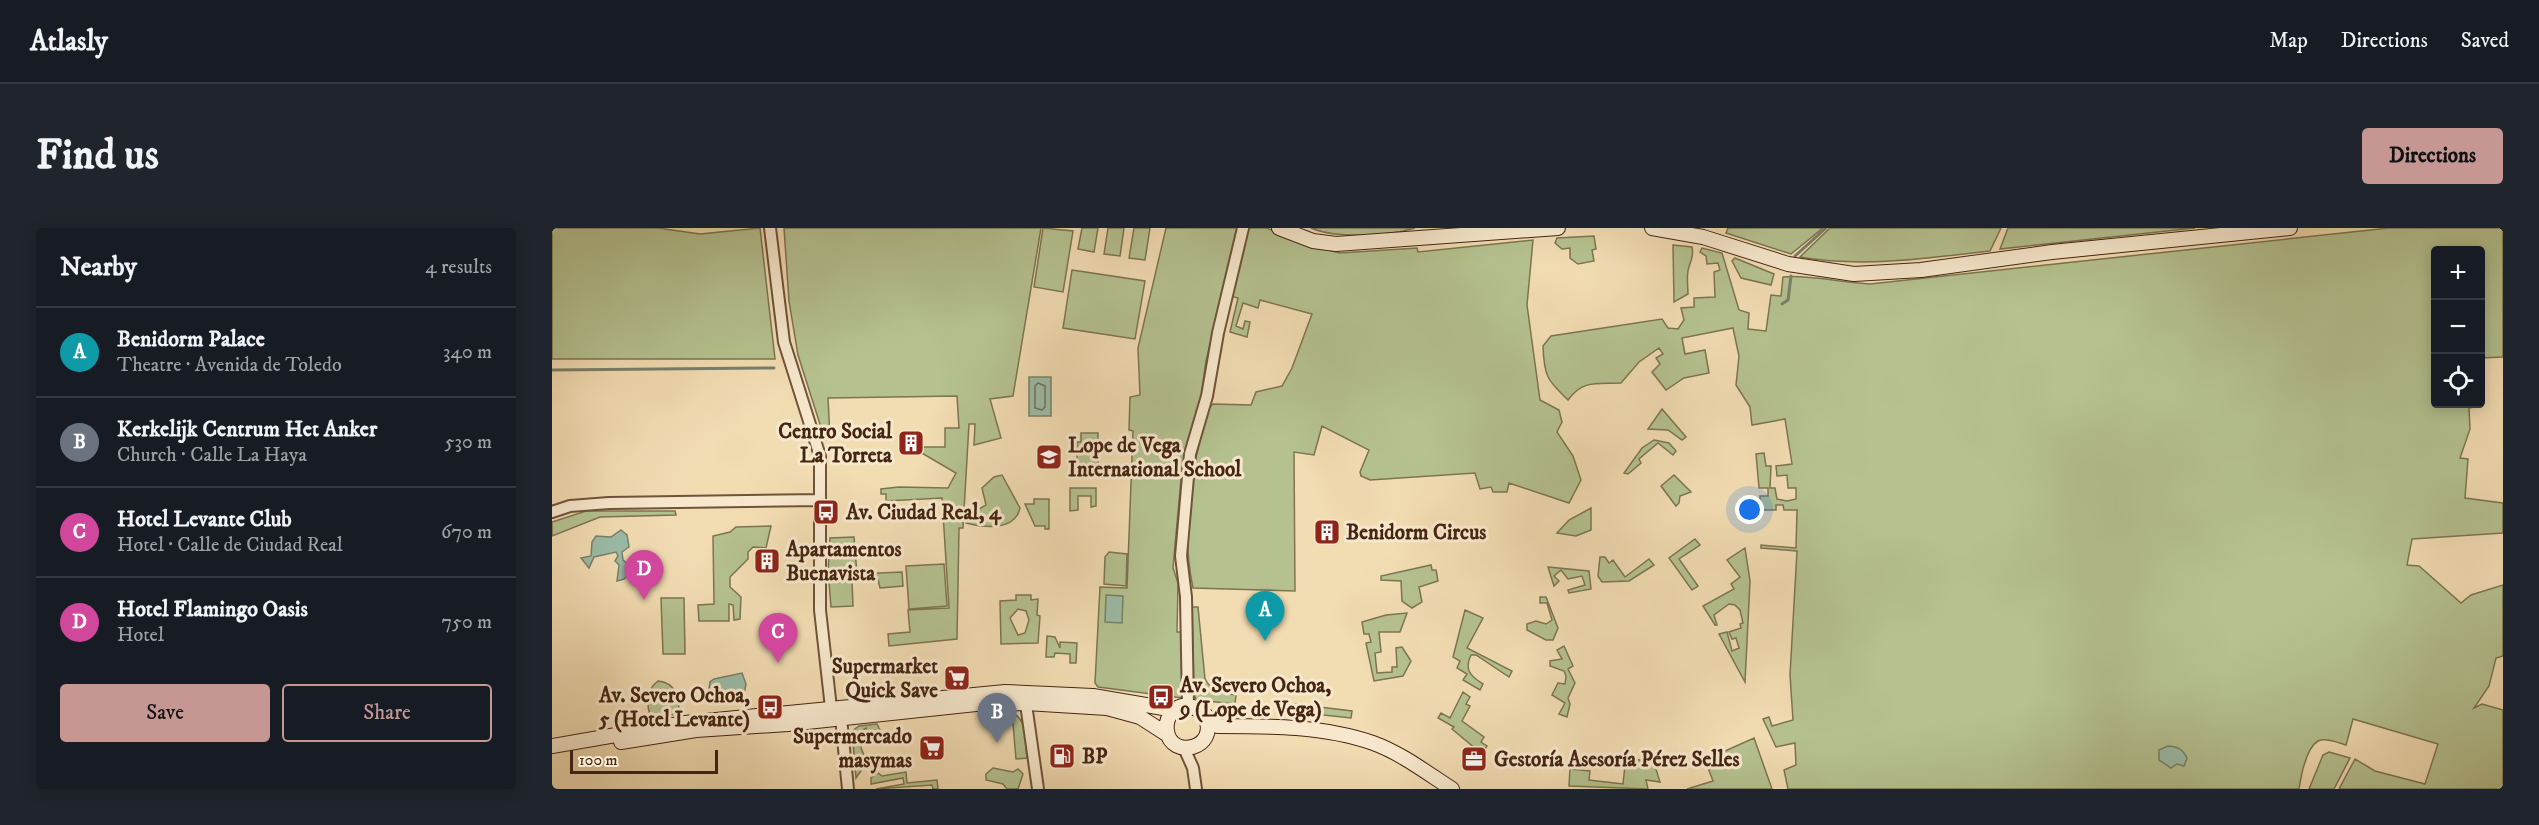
<!DOCTYPE html>
<meta charset="utf-8">
<style>
:root{--surface:#171b24;--page:#20242c;--text:#f1f3f6;--muted:#9ea1a6;--line:#363941;--accent:#c59692}
body{margin:0;font-family:"IM FELL DW Pica",serif;background:var(--page);color:var(--text)}
.controls{position:absolute;right:18px;top:18px;display:grid;overflow:hidden;border-radius:6px;box-shadow:0 3px 15px #0003}
.controls button{width:54px;height:54px;display:grid;place-items:center;padding:0;border:0;border-bottom:2px solid var(--line);background:var(--surface);color:var(--text);font:30px sans-serif}
.scale{position:absolute;left:18px;bottom:15px;width:148px;box-sizing:border-box;padding-left:6px;border:3px solid #452512;border-top:0;font-size:16px;line-height:21px;white-space:nowrap;color:#452512;-webkit-text-stroke:4px #f7e8cd;paint-order:stroke}
.you{position:absolute;left:1198px;top:282px;width:21px;height:21px;margin:-15px;border:4px solid #fff;border-radius:50%;background:#1a73e8;box-shadow:0 0 0 9px #1a73e833}
.badge{display:grid;place-items:center;width:39px;height:39px;border-radius:50%;background:var(--accent);color:#fff;font-size:20px;font-weight:700}
.pin{position:absolute;translate:-50% -50px;filter:drop-shadow(0 2px 3px #0008)}
.pin::after{content:'';position:absolute;top:32px;width:21px;height:18px;background:inherit;clip-path:polygon(0 0,100% 0,50% 100%)}
.list{margin:0;padding:0;list-style:none}
h2{display:flex;justify-content:space-between;align-items:center;height:78px;margin:0;padding:0 24px;font-size:26px}
h2 small{font-size:20px;font-weight:400;color:var(--muted)}
.list li{display:grid;grid-template-columns:39px 1fr auto;gap:18px;align-items:center;box-sizing:border-box;height:90px;padding:0 24px;border-top:2px solid var(--line)}
.list b{display:block;font-size:22px;white-space:nowrap}
.list p{margin:0;font-size:20px;white-space:nowrap;color:var(--muted)}
.list em{font-size:20px;font-style:normal;color:var(--muted)}
.actions{display:flex;gap:12px;padding:18px 24px}
.actions a{flex:1;padding:14px 0;border:2px solid var(--accent);border-radius:6px;text-align:center;font-size:21px;color:var(--accent)}
.actions .main{background:var(--accent);color:#111}
.icon{flex:none;width:33px;height:33px;fill:none;stroke:currentColor;stroke-width:2;stroke-linecap:round;stroke-linejoin:round}
.map{position:relative;flex:none;width:1951px;height:561px;overflow:hidden;border-radius:6px}
header{display:flex;align-items:center;gap:36px;box-sizing:border-box;height:84px;padding:0 30px;background:var(--surface);border-bottom:2px solid var(--line)}
header strong{font-size:28px}
nav{display:flex;gap:33px;margin-inline-start:auto;font-size:21px}
.intro{display:flex;align-items:center;justify-content:space-between;box-sizing:border-box;height:144px;padding:0 36px}
h1{margin:0;font-size:42px}
.button{padding:15px 27px;border-radius:6px;background:var(--accent);color:#111;font-size:21px;font-weight:700}
main{display:flex;gap:36px;padding:0 36px}
aside{flex:1;background:var(--surface);border-radius:6px;box-shadow:0 3px 15px #0003}
.map>svg:first-child{display:block}
.green{fill:#b5c290;stroke:#7d7451;stroke-width:1.5;fill-rule:evenodd}
.water{fill:#9cbca7;stroke:#79806b;stroke-width:1.5}
.lines{fill:none;stroke-linecap:round;stroke-linejoin:round}
.shore{stroke:#70705c;stroke-width:1.5}
.stream{stroke:#79806b;stroke-width:3}
.street-casing{stroke:#70533a;stroke-width:14}
.secondary-casing{stroke:#452512;stroke-width:16}
.street{stroke:#f7e8cd;stroke-width:10}
.secondary{stroke:#f7e8cd;stroke-width:14}
.labels{text-anchor:middle;stroke-width:6;stroke-linejoin:round;paint-order:stroke}
.poi-label{font-size:21px;font-weight:bold;fill:#452512;stroke:#f7e8cd;text-anchor:start}
</style>
<header>
<strong>Atlasly</strong>
<nav><a>Map</a><a>Directions</a><a>Saved</a></nav>
</header>
<div class="intro"><h1>Find us</h1><a class="button">Directions</a></div>
<main>
<aside>
<h2>Nearby<small>4 results</small></h2>
<ul class="list">
<li><span class="badge" style="background:#0f9aa8">A</span><div><b>Benidorm Palace</b><p>Theatre · Avenida de Toledo</p></div><em>340 m</em></li>
<li><span class="badge" style="background:#6b7280">B</span><div><b>Kerkelijk Centrum Het Anker</b><p>Church · Calle La Haya</p></div><em>530 m</em></li>
<li><span class="badge" style="background:#d1479c">C</span><div><b>Hotel Levante Club</b><p>Hotel · Calle de Ciudad Real</p></div><em>670 m</em></li>
<li><span class="badge" style="background:#d1479c">D</span><div><b>Hotel Flamingo Oasis</b><p>Hotel</p></div><em>750 m</em></li>
</ul>
<div class="actions"><a class="main">Save</a><a>Share</a></div>
</aside>
<div class="map">
<svg width="1951" height="561" viewBox="0 0 1951 561">
<rect width="100%" height="100%" fill="#f2dcb2"/>
<filter id="stains"><feTurbulence type="fractalNoise" baseFrequency=".00333" numOctaves="4"/><feColorMatrix values="0 0 0 0 .2 0 0 0 0 .09 0 0 0 0 .02 0 0 0 .5 -.17"/></filter>
<radialGradient id="worn" r=".72"><stop offset=".6" stop-color="#630" stop-opacity="0"/><stop offset="1" stop-color="#630" stop-opacity=".3"/></radialGradient>
<path class="green" d="M 0,0 L 106,0 L 148,6 L 208,0 L 223,131 L 0,131 Z
M 232,0 L 489,0 L 461,168 L 438,171 L 449,210 L 422,217 L 423,196 L 417,196 L 411,300 L 407,300 L 405,411 L 337,418 L 336,406 L 358,404 L 356,382 L 397,380 L 390,270 L 334,273 L 334,266 L 329,266 L 329,261 L 347,259 L 396,260 L 404,245 L 368,224 L 368,219 L 393,219 L 393,200 L 407,200 L 405,168 L 276,170 L 278,210 L 273,212 L 246,127 L 237,73 Z
M 491,0 L 521,3 L 511,64 L 482,59 Z
M 530,0 L 546,0 L 542,24 L 526,21 Z
M 556,0 L 572,0 L 568,28 L 552,26 Z
M 582,0 L 598,0 L 593,32 L 577,30 Z
M 614,0 L 687,0 L 654,133 L 649,169 L 630,240 L 621,340 L 626,355 L 625,404 L 631,404 L 630,470 L 546,459 L 543,455 L 548,359 L 575,360 L 581,203 L 577,202 L 578,169 L 588,167 L 586,120 Z
M 696,0 L 715,0 L 748,15 L 788,25 L 865,20 L 866,24 L 981,12 L 975,77 L 988,172 L 1007,182 L 1010,194 L 1005,204 L 1021,228 L 1029,252 L 1017,275 L 957,255 L 955,264 L 941,264 L 939,259 L 928,261 L 923,245 L 818,252 L 809,248 L 808,244 L 817,222 L 770,198 L 762,227 L 742,224 L 743,363 L 641,360 C 628,299 639,239 657,180 L 661,176 L 699,177 L 704,164 L 730,158 L 740,140 L 760,86 L 708,72 L 706,80 L 691,75 L 684,98 L 691,101 L 693,93 L 698,94 L 695,109 L 678,104 L 686,70 L 678,68 Z
M 759,0 L 863,0 C 836,8 785,11 759,0 Z
M 1176,0 L 1271,0 L 1239,26 L 1174,5 Z
M 1278,0 L 1449,0 L 1438,23 C 1374,30 1313,40 1248,29 Z
M 1456,0 L 1643,0 L 1448,21 Z
M 1837,0 L 1951,0 L 1951,129 L 1929,130 L 1928,22 L 1884,22 L 1884,176 L 1922,176 L 1923,179 L 1917,180 L 1918,201 L 1908,230 L 1916,231 L 1913,270 L 1951,275 L 1951,305 L 1860,311 L 1855,337 L 1867,338 L 1909,375 L 1919,367 L 1951,357 L 1951,428 L 1944,430 L 1937,458 L 1922,480 L 1930,476 L 1951,482 L 1951,561 L 1787,561 L 1803,531 L 1823,543 L 1873,556 L 1886,516 L 1801,491 L 1794,517 C 1787,515 1774,509 1766,513 C 1754,520 1749,548 1747,561 L 1236,561 L 1232,542 L 1244,537 L 1243,515 L 1224,519 L 1211,491 L 1217,489 L 1220,498 L 1241,492 L 1238,447 L 1245,323 L 1209,320 L 1209,317 L 1244,320 L 1245,282 L 1232,282 L 1231,277 L 1224,277 L 1224,282 L 1208,282 L 1208,268 L 1216,268 L 1216,260 L 1207,260 L 1204,226 L 1212,225 L 1214,238 L 1219,238 L 1218,260 L 1223,260 L 1225,271 L 1235,273 L 1244,271 L 1244,260 L 1236,260 L 1235,247 L 1225,248 L 1224,238 L 1240,236 L 1233,191 L 1200,197 L 1198,179 L 1184,157 L 1187,128 L 1181,100 L 1130,110 L 1133,126 L 1153,122 L 1157,145 L 1132,150 L 1114,162 L 1100,144 L 1108,136 L 1104,130 L 1111,126 L 1107,120 L 1087,134 L 1069,155 C 1047,156 1031,151 1016,172 C 995,152 992,148 991,118 L 999,108 L 1110,91 L 1116,100 L 1126,101 L 1132,92 L 1129,80 L 1142,79 L 1142,70 L 1163,69 L 1162,44 L 1168,42 L 1166,35 L 1155,36 L 1154,28 L 1148,24 L 1150,20 L 1170,25 L 1187,82 L 1197,85 L 1196,101 L 1214,103 L 1219,67 L 1229,68 L 1231,49 C 1254,46 1291,55 1318,56 Z
M 1042,8 L 1044,21 L 1040,22 L 1042,33 L 1026,36 L 1018,30 L 1018,20 L 1010,21 L 1003,15 L 1005,10 Z
M 1121,17 L 1140,19 C 1142,29 1139,31 1137,39 C 1134,47 1136,58 1136,66 L 1122,74 Z
M 1183,30 L 1222,46 L 1219,57 L 1189,50 L 1180,33 Z
M 520,42 L 593,53 L 583,111 L 511,100 Z
M 1110,181 L 1134,209 L 1130,212 L 1116,202 L 1096,201 Z
M 529,205 L 546,205 L 546,237 L 525,236 L 525,214 L 529,214 Z
M 1102,212 L 1117,215 L 1124,223 L 1121,227 L 1106,215 L 1087,231 L 1089,235 L 1076,246 L 1072,245 L 1090,220 Z
M 450,247 L 468,280 C 463,303 433,300 414,295 L 415,288 L 434,277 L 430,260 L 442,249 Z
M 1122,247 L 1139,264 L 1128,268 L 1127,275 L 1124,278 L 1109,258 Z
M 518,260 L 544,260 L 544,278 L 539,279 L 539,268 L 526,268 L 526,282 L 518,283 Z
M 482,271 L 497,271 L 497,301 L 493,301 L 493,298 L 483,298 L 473,276 L 482,276 Z
M 1039,280 L 1039,302 L 1024,308 L 1005,305 L 1017,292 Z
M 34,283 L 123,283 L 124,287 L 48,289 L 0,308 L 0,294 Z
M 219,298 L 214,320 L 201,319 L 196,324 L 196,331 L 178,349 L 178,359 L 189,369 L 188,391 L 182,392 L 181,377 L 177,376 L 177,393 L 147,393 L 146,377 L 162,376 L 161,308 L 178,304 L 184,299 Z
M 302,309 L 305,346 L 350,344 L 351,358 L 328,360 L 326,351 L 300,353 L 301,378 L 279,379 L 277,354 L 292,353 L 291,343 L 276,345 L 278,310 Z
M 1143,311 L 1148,317 L 1127,331 L 1146,358 L 1140,362 L 1117,330 Z
M 1193,320 L 1198,353 L 1193,454 L 1167,406 L 1175,404 L 1180,423 L 1187,420 L 1184,410 L 1180,411 L 1177,404 L 1189,400 L 1188,396 L 1191,395 L 1188,382 L 1183,377 L 1177,376 L 1162,387 L 1165,397 L 1163,397 L 1151,378 L 1182,361 L 1179,356 L 1188,349 L 1175,332 Z
M 557,324 L 575,326 L 574,358 L 552,356 L 553,329 Z
M 1048,329 L 1053,329 L 1057,335 L 1061,332 L 1073,349 L 1097,331 L 1102,337 L 1077,353 L 1050,354 L 1046,348 Z
M 392,336 L 395,378 L 357,381 L 354,338 Z
M 879,337 L 880,342 L 884,342 L 886,353 L 867,359 L 870,374 L 860,380 L 850,373 L 849,353 L 829,352 L 829,348 Z
M 996,339 L 1037,343 L 1039,361 L 1017,365 L 1016,362 L 1033,357 L 1030,348 L 1016,351 L 1009,342 L 1002,348 L 1007,353 L 1002,358 Z
M 464,367 L 479,367 L 479,372 L 486,371 L 485,387 L 488,388 L 486,415 L 449,416 L 448,373 L 464,372 ZM 466,381 L 474,383 L 477,392 L 473,405 L 466,407 L 458,390 Z
M 988,369 L 994,369 L 1006,400 L 1001,412 L 994,412 L 975,402 L 975,396 L 984,393 L 994,396 L 1000,392 L 995,375 L 988,375 Z
M 109,370 L 132,370 L 133,426 L 111,426 Z
M 640,379 L 646,379 L 653,451 C 661,465 669,465 684,467 L 683,476 L 645,472 L 642,468 Z
M 913,382 L 931,390 L 915,420 L 960,443 L 957,449 L 924,427 L 919,427 C 912,441 918,448 931,456 L 928,462 L 911,452 L 915,446 L 905,440 L 908,433 L 901,429 Z
M 855,385 L 848,404 L 827,404 L 829,424 L 823,425 L 825,445 L 840,444 L 840,439 L 845,439 L 844,420 L 850,419 L 859,433 L 851,448 L 822,453 L 814,415 L 819,414 L 817,406 L 812,406 L 810,394 L 834,387 Z
M 495,408 L 503,409 L 508,420 L 508,414 L 525,415 L 524,435 L 518,435 L 518,426 L 503,425 L 502,429 L 494,429 Z
M 1012,418 L 1021,438 L 1016,441 L 1023,455 L 1016,470 L 1018,476 L 1015,489 L 1007,486 L 1013,475 L 1000,467 L 1006,455 L 1013,456 L 1014,448 L 1012,443 L 998,438 L 998,433 L 1010,431 L 1005,422 Z
M 106,453 C 122,454 131,471 125,486 L 100,489 L 98,487 C 94,475 95,461 106,453 Z
M 911,464 L 918,469 L 914,476 L 918,478 L 910,493 L 932,509 L 929,514 L 935,518 L 930,526 L 900,501 L 902,499 L 886,490 L 889,485 L 898,490 Z
M 726,474 L 800,483 L 799,490 L 725,482 Z
M 458,484 C 476,489 473,514 475,530 L 464,531 L 461,496 L 447,497 L 442,486 Z
M 325,496 L 328,502 L 325,510 L 319,509 L 314,500 L 306,505 L 304,509 L 310,514 L 309,520 L 315,534 L 304,550 L 300,503 L 307,498 Z
M 1202,510 L 1220,561 L 1135,561 L 1161,553 L 1153,532 Z
M 1777,524 L 1798,530 L 1782,561 L 1757,561 L 1771,527 Z
M 1107,527 L 1110,535 L 1103,538 L 1108,554 L 1094,552 L 1096,561 L 1017,558 L 1018,541 L 1038,543 L 1037,552 L 1071,556 L 1073,537 L 1054,534 L 1055,529 L 1088,532 Z
M 441,540 L 461,544 L 466,541 L 471,546 L 466,561 L 455,561 L 451,556 L 434,552 L 434,546 Z
M 354,544 L 355,555 L 385,552 L 386,561 L 381,561 L 380,557 L 324,561 L 352,556 L 351,550 L 319,556 L 319,550 L 326,545 L 330,548 Z"/>
<path class="water" d="M 477,149 L 499,149 L 499,188 L 477,188 Z
M 69,302 L 75,307 L 77,319 L 70,324 L 71,332 L 83,341 L 72,351 L 65,353 L 67,337 L 63,333 L 66,328 L 64,324 L 42,329 L 37,340 L 29,330 L 39,328 L 40,314 L 44,308 L 59,309 Z
M 554,367 L 571,368 L 570,395 L 553,394 Z
M 190,445 L 194,456 L 192,466 L 164,466 L 157,461 L 158,454 L 162,451 Z
M 1616,518 C 1625,518 1631,521 1635,530 L 1632,538 L 1625,536 L 1619,540 L 1607,532 L 1607,522 Z"/>
<g class="lines">
<path class="shore" d="M 486,155 L 493,158 L 493,179 L 490,182 L 483,180 L 483,158 Z"/>
<path class="stream" d="M 1243,28 L 1274,0
M 1230,76 L 1236,72 L 1239,48
M 0,142 L 222,140"/>
<defs>
<path id="street" d="M 218,0 L 232,114 L 268,228 L 268,382 L 279,480 L 276,486
M 0,284 L 18,278 L 57,275 L 268,272
M 473,469 L 486,561
M 636,478 L 634,369 L 629,328 L 638,226 L 655,168 L 666,105 L 691,0
M 284,485 L 289,490 L 296,561
M 632,520 L 641,540 L 644,561"/>
<path id="secondary" d="M 727,0 L 761,13 L 784,16 L 1006,0
M 1100,0 L 1151,9 L 1236,36 L 1302,46 L 1369,42 L 1500,24 L 1738,0
M 653,488 C 668,521 619,532 615,503 C 614,496 615,490 620,485 C 635,466 654,488 666,498 C 717,498 773,498 821,515 C 849,525 875,545 900,561
M 69,514 L 144,502 L 236,496 L 424,476 L 474,475 L 555,480 L 588,489 L 616,507
M 0,518 L 133,495 L 453,464 L 541,468 L 623,482"/>
</defs>
<use href="#street" class="street-casing"/>
<use href="#secondary" class="secondary-casing"/>
<use href="#street" class="street"/>
<use href="#secondary" class="secondary"/>
</g>
<defs>
<symbol id="building-square" viewBox="-11 -11 22 22"><rect x="-9" y="-9" width="18" height="18" rx="4" fill="#8f2418" stroke="#f7e8cd"/><path d="M-4-6H4V6H1V3H-1V6H-4ZM-2.5-4.3h1.7v1.8h-1.7ZM.8-4.3h1.7v1.8H.8ZM-2.5-1h1.7V.8h-1.7ZM.8-1h1.7V.8H.8Z" fill="#fff"/></symbol>
<symbol id="school-square" viewBox="-11 -11 22 22"><rect x="-9" y="-9" width="18" height="18" rx="4" fill="#8f2418" stroke="#f7e8cd"/><path d="M0-5L7-2L0 1L-7-2ZM-4 1L0 2.5L4 1V4Q0 6-4 4Z" fill="#fff"/></symbol>
<symbol id="bus-square" viewBox="-11 -11 22 22"><rect x="-9" y="-9" width="18" height="18" rx="4" fill="#8f2418" stroke="#f7e8cd"/><path d="M-5-6H5V4H4V6H2V4H-2V6H-4V4H-5ZM-3.5-4V0h7V-4ZM-3.5 1.2v1.5H-2V1.2ZM2 1.2v1.5H3.5V1.2Z" fill="#fff"/></symbol>
<symbol id="supermarket-square" viewBox="-11 -11 22 22"><rect x="-9" y="-9" width="18" height="18" rx="4" fill="#8f2418" stroke="#f7e8cd"/><path d="M-6-5.5h2.5l.6 2H6L4.5 2H-2.5L-4.4-4H-6ZM-1.5 3.2a1.3 1.3 0 1 0 .1 0ZM3 3.2a1.3 1.3 0 1 0 .1 0Z" fill="#fff"/></symbol>
<symbol id="fuel-square" viewBox="-11 -11 22 22"><rect x="-9" y="-9" width="18" height="18" rx="4" fill="#8f2418" stroke="#f7e8cd"/><path d="M-5.5-6h7V0h2V4h1.3V-2.5L3-4.5l.8-.8L6-3V5H2.5V1h-1V6h-7ZM-4.2-4.7v3.2H.2V-4.7Z" fill="#fff"/></symbol>
<symbol id="office-square" viewBox="-11 -11 22 22"><rect x="-9" y="-9" width="18" height="18" rx="4" fill="#8f2418" stroke="#f7e8cd"/><path d="M-6-3h4V-5.5h4V-3h4V5H-6ZM-1-4.5V-3h2v-1.5ZM-6 0V1H6V0Z" fill="#fff"/></symbol>
</defs>
<g fill-rule="evenodd">
<use href="#building-square" x="344" y="200" width="30" height="30"/>
<use href="#school-square" x="482" y="214" width="30" height="30"/>
<use href="#bus-square" x="259" y="269" width="30" height="30"/>
<use href="#building-square" x="760" y="289" width="30" height="30"/>
<use href="#building-square" x="200" y="318" width="30" height="30"/>
<use href="#supermarket-square" x="390" y="435" width="30" height="30"/>
<use href="#bus-square" x="594" y="454" width="30" height="30"/>
<use href="#bus-square" x="203" y="464" width="30" height="30"/>
<use href="#supermarket-square" x="365" y="505" width="30" height="30"/>
<use href="#fuel-square" x="495" y="513" width="30" height="30"/>
<use href="#office-square" x="907" y="516" width="30" height="30"/>
</g>
<g class="labels">
<g class="poi-label">
<text x="340" y="210" text-anchor="end">Centro Social<tspan x="340" dy="24">La Torreta</tspan></text>
<text x="516" y="224">Lope de Vega<tspan x="516" dy="24">International School</tspan></text>
<text x="294" y="291">Av. Ciudad Real, 4</text>
<text x="794" y="311">Benidorm Circus</text>
<text x="234" y="328">Apartamentos<tspan x="234" dy="24">Buenavista</tspan></text>
<text x="386" y="445" text-anchor="end">Supermarket<tspan x="386" dy="24">Quick Save</tspan></text>
<text x="628" y="464">Av. Severo Ochoa,<tspan x="628" dy="24">9 (Lope de Vega)</tspan></text>
<text x="198" y="474" text-anchor="end">Av. Severo Ochoa,<tspan x="198" dy="24">5 (Hotel Levante)</tspan></text>
<text x="360" y="515" text-anchor="end">Supermercado<tspan x="360" dy="24">masymas</tspan></text>
<text x="530" y="535">BP</text>
<text x="942" y="538">Gestoría Asesoría Pérez Selles</text>
</g>
</g>
<rect width="100%" height="100%" filter="url(#stains)"/>
<rect width="100%" height="100%" fill="url(#worn)"/>
</svg>
<div class="controls">
<button>+</button>
<button>−</button>
<button><svg class="icon" aria-label="locate" viewBox="0 0 24 24"><circle cx="12" cy="12" r="6"/><path d="M12 2v4M12 18v4M2 12h4M18 12h4"/></svg></button>
</div>
<div class="scale">100 m</div>
<div class="you"></div>
<div class="pin badge" style="left:713px;top:413px;background:#0f9aa8">A</div>
<div class="pin badge" style="left:445px;top:515px;background:#6b7280">B</div>
<div class="pin badge" style="left:226px;top:435px;background:#d1479c">C</div>
<div class="pin badge" style="left:92px;top:372px;background:#d1479c">D</div>
</div>
</main>
